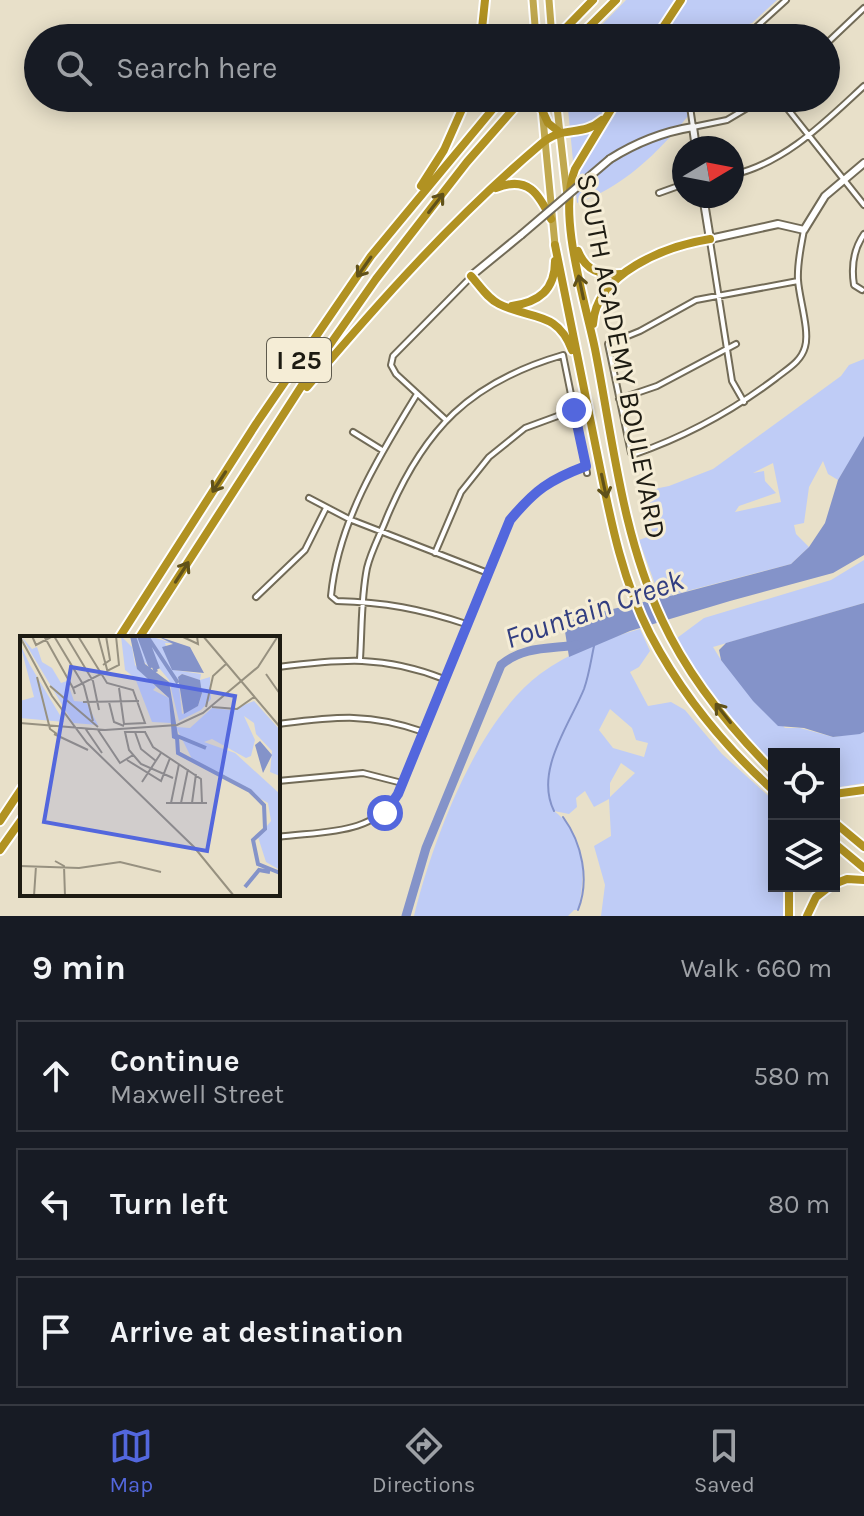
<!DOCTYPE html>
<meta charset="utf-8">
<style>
:root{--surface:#171b24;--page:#20242c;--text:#f1f3f6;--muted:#9ea1a6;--line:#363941;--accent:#5367dd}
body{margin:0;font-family:Karla,sans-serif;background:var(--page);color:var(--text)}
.controls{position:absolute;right:24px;bottom:24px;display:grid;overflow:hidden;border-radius:0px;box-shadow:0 4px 20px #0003}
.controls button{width:72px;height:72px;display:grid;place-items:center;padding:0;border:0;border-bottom:2px solid var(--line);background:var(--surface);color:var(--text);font:40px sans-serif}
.compass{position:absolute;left:672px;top:136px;width:72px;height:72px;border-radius:50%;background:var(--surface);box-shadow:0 4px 20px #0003;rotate:80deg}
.stop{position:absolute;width:24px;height:24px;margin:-18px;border:6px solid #5367dd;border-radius:50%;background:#fff}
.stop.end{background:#5367dd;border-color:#fff;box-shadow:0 2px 8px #0008}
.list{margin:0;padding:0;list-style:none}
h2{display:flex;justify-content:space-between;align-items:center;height:104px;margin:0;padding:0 32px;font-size:34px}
h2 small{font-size:26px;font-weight:400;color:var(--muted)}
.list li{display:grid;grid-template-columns:52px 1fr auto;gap:24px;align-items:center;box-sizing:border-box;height:112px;margin:0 16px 16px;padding:0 16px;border:2px solid var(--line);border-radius:0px}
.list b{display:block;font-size:30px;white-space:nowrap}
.list p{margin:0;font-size:26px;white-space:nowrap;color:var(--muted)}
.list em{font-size:26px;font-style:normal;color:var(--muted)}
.icon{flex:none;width:44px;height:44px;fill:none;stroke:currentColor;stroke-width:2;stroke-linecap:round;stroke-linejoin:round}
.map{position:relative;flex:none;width:864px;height:916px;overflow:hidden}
.search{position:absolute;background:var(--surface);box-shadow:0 4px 20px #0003;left:24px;right:24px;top:24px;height:88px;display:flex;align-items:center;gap:20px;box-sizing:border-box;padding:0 28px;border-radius:44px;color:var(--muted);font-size:30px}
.sheet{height:488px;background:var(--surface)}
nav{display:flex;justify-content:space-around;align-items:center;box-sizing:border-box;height:112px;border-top:2px solid var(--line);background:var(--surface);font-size:22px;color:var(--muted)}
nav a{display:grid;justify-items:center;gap:4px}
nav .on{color:var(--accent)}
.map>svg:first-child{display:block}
.green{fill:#bfccf6;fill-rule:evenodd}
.water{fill:#8493c9}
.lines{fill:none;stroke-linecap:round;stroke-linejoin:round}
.stream{stroke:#8493c9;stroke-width:2}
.river{stroke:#8493c9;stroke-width:9}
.minor-casing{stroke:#726b57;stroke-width:8}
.tertiary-casing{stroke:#726b57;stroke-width:10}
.trunk-casing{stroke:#fff;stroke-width:11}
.motorway-casing{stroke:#fff;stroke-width:12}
.minor{stroke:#fff;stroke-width:4}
.tertiary{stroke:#fff;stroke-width:6}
.trunk{stroke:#c0a84e;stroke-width:7}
.motorway{stroke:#b19222;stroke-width:8}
.tertiary-bridge-casing{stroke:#726b57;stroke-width:10;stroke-linecap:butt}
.tertiary-bridge{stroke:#fff;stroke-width:6}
.oneway{stroke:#605119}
.route{stroke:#5367dd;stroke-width:10}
.labels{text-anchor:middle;stroke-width:6;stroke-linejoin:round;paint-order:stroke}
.shield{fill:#f5edd6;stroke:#5e5a4d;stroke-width:2}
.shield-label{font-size:26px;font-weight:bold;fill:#1d1b12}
.street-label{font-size:28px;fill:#1d1b12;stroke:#f5edd6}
.water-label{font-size:30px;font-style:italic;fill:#323e81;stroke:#f5edd6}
.inset-river{fill:none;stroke:#8493c9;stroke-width:4}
.inset-road{fill:none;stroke:#979180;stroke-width:2}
.view{fill:#5367dd;fill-opacity:0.15;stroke:#5367dd;stroke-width:4}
.inset-edge{fill:none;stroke:#1d1b12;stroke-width:4}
</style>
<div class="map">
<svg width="864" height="916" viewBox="0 0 864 916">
<rect width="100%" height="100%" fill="#e8e0c9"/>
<path class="green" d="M 626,0 L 777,0 L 752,23 L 708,38 L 589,38 Z
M 567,98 L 687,98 L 688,116 C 659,152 621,189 577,203 Z
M 864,359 L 864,438 L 838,480 L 828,474 L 823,461 L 809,487 L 804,523 L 794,525 L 796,534 L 809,547 L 791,564 L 660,598 L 639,540 L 653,535 L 648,516 L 650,511 L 644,507 L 644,491 L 669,486 L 713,469 L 841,376 L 849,365 ZM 773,463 L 781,502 L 735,512 L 739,506 L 776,493 L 765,481 L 764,471 L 753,473 Z
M 864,560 L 864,603 L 713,647 L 721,660 L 785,728 L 800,728 L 833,737 L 864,732 L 864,783 L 834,788 L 834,754 L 774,754 L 774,763 C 734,727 703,685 677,638 L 704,618 L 831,580 Z
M 640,629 L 650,651 L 639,667 L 630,672 L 648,706 L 671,702 L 685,710 L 722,754 L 774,801 L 774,886 L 785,886 L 784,916 L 601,916 L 605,885 L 594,846 L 611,836 L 609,799 L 594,807 L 585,791 L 576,798 L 577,807 L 569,814 L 554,811 C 586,834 586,876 578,910 L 574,910 L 568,916 L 414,916 C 432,842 477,721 540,674 C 568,653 606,638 640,629 ZM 610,709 L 632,728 L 636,740 L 648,743 L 644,757 L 613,748 L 599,730 ZM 621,763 L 635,773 L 610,797 L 610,783 Z"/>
<path class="water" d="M 864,436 L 864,555 L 833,573 L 730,601 L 630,631 L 569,657 L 564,625 L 578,617 L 674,595 L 791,564 L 809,547 L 825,523 L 838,480 Z
M 864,603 L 864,732 L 860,734 L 833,737 L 804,728 L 778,726 L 753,701 L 721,660 L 719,650 L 726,643 Z"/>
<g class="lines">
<path class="stream" d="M 554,811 C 534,771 570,724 584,689 C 589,675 591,660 594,646
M 563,817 C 582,843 590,880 578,910"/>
<path class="river" d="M 406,916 L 426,848 L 501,665 C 523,646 550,649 577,645"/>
<defs>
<path id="minor" d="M 752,31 L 786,0
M 743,38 L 752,31 L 756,38
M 826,44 L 864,8
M 779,98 L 864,205
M 689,100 L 693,127 L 727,120 L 764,98
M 732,175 C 785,163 825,122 864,86
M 659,193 L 684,184
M 710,241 L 732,381 L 744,402
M 798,281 L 696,300 L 640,331 L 608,344 L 631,453 L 635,454 C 687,436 731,412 776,378 C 787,369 801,362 805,347 C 810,331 799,298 798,280 C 797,263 801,247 804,230
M 862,290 L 854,285 C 851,266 853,250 864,234
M 417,394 C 379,456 338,522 331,596 L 337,601 C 384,602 421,609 466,624
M 619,399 L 657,386 L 736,344
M 446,420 L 396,374 L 391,365 L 393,356 L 470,278
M 353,432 L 382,450
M 309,498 L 349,519 L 488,573
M 435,553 L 461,492 L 489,457 L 525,428 L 574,410
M 256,597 L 305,550 L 326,508
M 360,659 C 362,629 361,598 367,568 C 371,551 381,533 387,517 C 424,429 470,382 563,355 L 587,473
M 278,667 C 342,659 383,655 444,679
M 278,724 C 335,717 368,712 424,732
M 278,781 L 363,773 L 402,783
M 278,837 C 321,831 374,836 398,794 L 510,520 C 535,490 549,480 586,466"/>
<path id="tertiary" d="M 610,159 C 637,142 662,132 693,127 L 696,148
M 703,196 L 710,239 L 778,224 L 804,230 L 825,196 L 864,163
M 471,276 L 521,235"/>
<path id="trunk" d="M 533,0 L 536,38
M 549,0 L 552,38
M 541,98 L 555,245
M 556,98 L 567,195"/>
<path id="motorway" d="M 481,38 L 485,0
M 556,38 L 593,0
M 578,38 L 616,0
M 656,38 L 681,0
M 618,98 L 575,169 C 557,214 585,301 595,349 C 613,440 622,535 662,620 C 688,676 731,729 774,772
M 542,110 L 548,123 L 558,131
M 421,186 L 444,150 L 467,98
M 496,188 C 528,175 539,194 551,219
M 555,245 C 569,312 582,380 596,448 C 609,511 620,576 650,634 C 682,695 724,746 774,791
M 578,251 C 586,271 600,275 621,274
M 471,276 C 480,286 487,298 499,304 C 531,320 557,310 572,350
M 512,306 C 539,302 555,290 555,261
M 593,324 C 596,273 666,246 710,239
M 307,387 C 380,301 455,217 541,144 C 564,124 581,138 602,120
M 119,638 L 256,424 L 371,256 L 502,98
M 139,638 L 310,373 L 376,279 L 467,162 L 523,98
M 834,794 L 864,790
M 0,821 L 22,788
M 834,822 L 864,847
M 834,843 L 864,868
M 0,850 L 22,819
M 834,884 L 847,879 L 864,880
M 789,916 L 789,886
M 807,916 L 816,897 L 830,886"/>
</defs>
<use href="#minor" class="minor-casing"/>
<use href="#tertiary" class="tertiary-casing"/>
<use href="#trunk" class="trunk-casing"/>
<use href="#motorway" class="motorway-casing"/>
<use href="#minor" class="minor"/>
<use href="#tertiary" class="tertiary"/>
<use href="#trunk" class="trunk"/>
<use href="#motorway" class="motorway"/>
<defs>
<path id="tertiary-bridge" d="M 521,235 L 610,159"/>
</defs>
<use href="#tertiary-bridge" class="tertiary-bridge-casing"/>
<use href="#tertiary-bridge" class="tertiary-bridge"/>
</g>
<defs><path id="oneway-shaft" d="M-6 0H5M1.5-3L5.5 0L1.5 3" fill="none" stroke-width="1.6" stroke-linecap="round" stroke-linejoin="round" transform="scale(2)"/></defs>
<g class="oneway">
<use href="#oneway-shaft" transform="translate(436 203) rotate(-52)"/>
<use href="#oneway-shaft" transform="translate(364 267) rotate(125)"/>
<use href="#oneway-shaft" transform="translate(581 287) rotate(-102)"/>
<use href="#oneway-shaft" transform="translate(219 482) rotate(123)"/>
<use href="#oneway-shaft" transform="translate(604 486) rotate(78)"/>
<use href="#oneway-shaft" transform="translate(182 572) rotate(-57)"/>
<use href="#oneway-shaft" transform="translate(723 713) rotate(-128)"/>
</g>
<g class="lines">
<path class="route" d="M 385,813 L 398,794 L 510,520 C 535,490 549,480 586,466 L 574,410"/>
</g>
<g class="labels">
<rect class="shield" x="267" y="338" width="64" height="44" rx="6"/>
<g class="shield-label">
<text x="299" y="369">I 25</text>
</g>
<g class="street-label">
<text transform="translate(622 356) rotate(79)" y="10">SOUTH ACADEMY BOULEVARD</text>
</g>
<g class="water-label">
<text transform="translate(594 609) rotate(-19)" y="10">Fountain Creek</text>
</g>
</g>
<g transform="translate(20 636)">
<rect width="260" height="260" fill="#e8e0c9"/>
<path d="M 1,0 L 12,13 L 17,11 L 22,26 L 32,32 L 41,47 L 47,45 L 54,65 L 66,66 L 78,89 L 53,87 ZM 101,0 L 112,11 L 115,29 L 136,51 L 133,54 L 149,62 L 151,87 L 132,86 L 115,42 L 105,34 ZM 116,0 L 122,0 L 127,14 L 127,1 L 138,14 L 129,0 L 152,7 L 145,7 L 154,34 L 181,38 L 180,44 L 190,41 L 191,63 L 181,74 L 159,85 L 149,44 L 135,27 L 127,29 L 121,22 ZM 162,38 L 179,44 L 182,58 L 178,70 L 162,78 L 158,41 ZM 0,8 L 10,29 L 44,86 L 0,82 L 0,65 L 14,61 ZM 234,65 L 260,94 L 260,140 L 250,136 L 252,115 L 236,98 L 234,87 L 224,80 L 235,104 L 231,120 L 226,122 L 192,103 L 184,106 L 215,117 L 260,158 L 260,234 L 246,226 L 238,201 L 251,185 L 248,167 L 172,123 L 156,91 L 170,92 L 192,72 L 211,74 Z" fill="#bfccf6" fill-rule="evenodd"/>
<path d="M 110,0 L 116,0 L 125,28 L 149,46 L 159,105 L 152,102 L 149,62 L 117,33 ZM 137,0 L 170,11 L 184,37 L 152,34 L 142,11 L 153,8 ZM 162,38 L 180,44 L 182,57 L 178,70 L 164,78 L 158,41 ZM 240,105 L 252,119 L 243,137 L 235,109 Z" fill="#8493c9"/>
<path class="inset-river" d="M 119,0 L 131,32M 122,0 L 136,36M 127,0 L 158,47M 126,1 L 138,33M 157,100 L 186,112M 157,101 L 158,117 L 230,155 L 244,169 L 245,193 L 233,204 L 238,228 L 260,237M 225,251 L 239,234 L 250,236"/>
<path class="inset-road" d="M 12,0 L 16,9 L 33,0M 24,0 L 53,52M 34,0 L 64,50 L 73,85M 46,0 L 73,45 L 79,74M 58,0 L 87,47 L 113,54 L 125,87 L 104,88 L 99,52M 78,0 L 88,37M 161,0 L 178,8 L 177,0M 183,0 L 260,91M 0,1 L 32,60 L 67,107 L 174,211 L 214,260M 83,29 L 90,24 L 86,0M 246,38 L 260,58M 17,41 L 30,93 L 37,98M 30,50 L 78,91M 55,58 L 53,52 L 99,29 L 96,0M 63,66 L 119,65M 89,66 L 94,86 L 104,90M 186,71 L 193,40 L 206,28M 192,71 L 217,73 L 234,61M 0,87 L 85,94 L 157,89 L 183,77 L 238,31 L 258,0M 65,92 L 82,117M 78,94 L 100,127 L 113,119M 115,96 L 121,113 L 136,125M 125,96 L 133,111 L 181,143 L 182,167M 126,96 L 105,96 L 109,114 L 121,128 L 153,142M 34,98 L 68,114M 107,124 L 141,145 L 150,122M 122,146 L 141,117M 146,167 L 187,167M 151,167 L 159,128M 161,167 L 168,133M 172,167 L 176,138M 35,225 L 44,230 L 45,260M 0,230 L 59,232 L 100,226 L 141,236M 14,260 L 16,230"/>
<path class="view" d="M 51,31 L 215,60 L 187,215 L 24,186 Z"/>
<rect width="260" height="260" class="inset-edge"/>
</g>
</svg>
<div class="controls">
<button><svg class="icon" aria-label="locate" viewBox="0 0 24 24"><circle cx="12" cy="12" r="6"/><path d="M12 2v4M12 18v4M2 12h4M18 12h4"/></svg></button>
<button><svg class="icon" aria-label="layers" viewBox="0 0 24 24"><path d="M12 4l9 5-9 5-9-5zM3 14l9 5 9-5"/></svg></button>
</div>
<svg class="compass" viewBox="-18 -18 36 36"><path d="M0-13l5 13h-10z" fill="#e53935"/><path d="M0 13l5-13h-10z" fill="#9ea1a6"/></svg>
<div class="stop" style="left:385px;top:813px"></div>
<div class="stop end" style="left:574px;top:410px"></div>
<div class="search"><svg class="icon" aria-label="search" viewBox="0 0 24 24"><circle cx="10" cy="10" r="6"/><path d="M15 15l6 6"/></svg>Search here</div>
</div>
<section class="sheet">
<h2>9 min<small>Walk · 660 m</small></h2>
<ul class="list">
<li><svg class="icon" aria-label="ahead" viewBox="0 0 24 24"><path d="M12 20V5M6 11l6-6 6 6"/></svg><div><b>Continue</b><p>Maxwell Street</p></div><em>580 m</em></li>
<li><svg class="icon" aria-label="left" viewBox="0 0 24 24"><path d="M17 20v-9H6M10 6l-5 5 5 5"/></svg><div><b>Turn left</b></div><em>80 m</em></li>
<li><svg class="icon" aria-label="arrive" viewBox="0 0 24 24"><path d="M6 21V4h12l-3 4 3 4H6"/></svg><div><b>Arrive at destination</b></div></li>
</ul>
</section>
<nav>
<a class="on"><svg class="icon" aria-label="map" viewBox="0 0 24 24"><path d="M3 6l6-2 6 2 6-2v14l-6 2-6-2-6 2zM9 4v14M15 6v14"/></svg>Map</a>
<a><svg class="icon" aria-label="directions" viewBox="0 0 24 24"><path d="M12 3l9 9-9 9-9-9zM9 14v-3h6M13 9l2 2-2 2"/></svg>Directions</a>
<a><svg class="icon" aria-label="saved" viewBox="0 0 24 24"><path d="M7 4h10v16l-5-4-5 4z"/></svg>Saved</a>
</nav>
